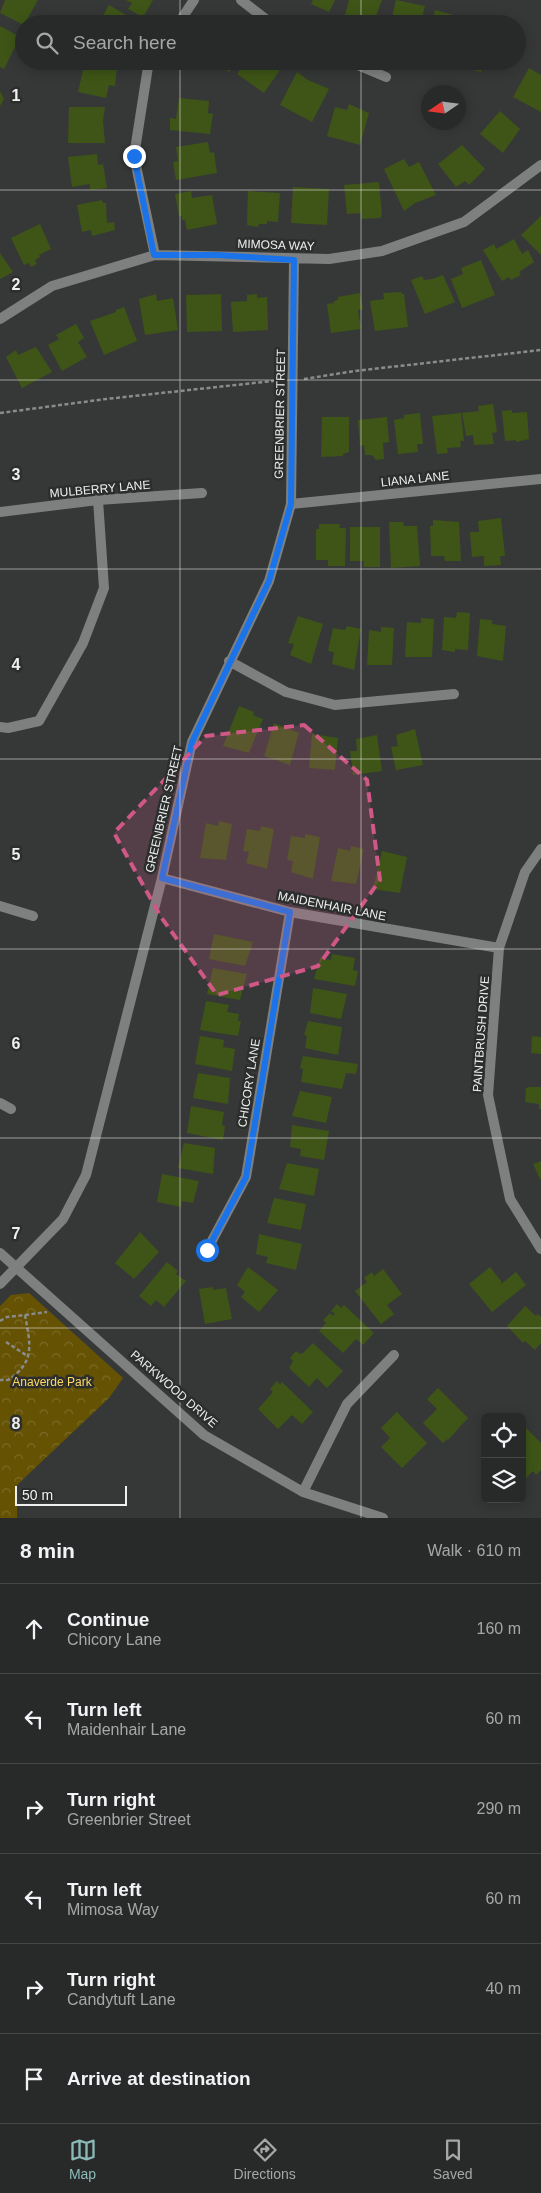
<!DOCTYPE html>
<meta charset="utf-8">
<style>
:root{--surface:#282a29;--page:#303231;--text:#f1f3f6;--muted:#a5a7a8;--line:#444646;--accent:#8bbbb9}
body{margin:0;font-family:Helvetica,sans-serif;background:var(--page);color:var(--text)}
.controls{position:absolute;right:15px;bottom:15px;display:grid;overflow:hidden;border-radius:8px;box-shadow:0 2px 12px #0003}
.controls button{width:45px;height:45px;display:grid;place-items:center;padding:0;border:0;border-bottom:1px solid var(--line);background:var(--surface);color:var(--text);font:25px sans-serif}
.compass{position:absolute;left:421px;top:85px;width:45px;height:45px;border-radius:50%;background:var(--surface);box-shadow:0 2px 12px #0003;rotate:257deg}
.scale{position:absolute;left:15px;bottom:12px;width:112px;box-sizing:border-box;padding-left:5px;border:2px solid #eeefee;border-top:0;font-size:14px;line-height:18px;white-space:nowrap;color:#eeefee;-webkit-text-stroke:4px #2c2e2d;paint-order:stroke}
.stop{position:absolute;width:15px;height:15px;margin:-11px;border:4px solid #1a73e8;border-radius:50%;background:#fff}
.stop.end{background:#1a73e8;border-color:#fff;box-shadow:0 1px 5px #0008}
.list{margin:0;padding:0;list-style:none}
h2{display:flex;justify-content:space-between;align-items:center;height:65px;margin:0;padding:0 20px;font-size:21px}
h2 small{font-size:16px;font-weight:400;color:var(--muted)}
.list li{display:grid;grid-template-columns:32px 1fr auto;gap:15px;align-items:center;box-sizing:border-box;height:90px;padding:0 20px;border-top:1px solid var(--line)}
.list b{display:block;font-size:19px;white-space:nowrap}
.list p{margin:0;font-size:16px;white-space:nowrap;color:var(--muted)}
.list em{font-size:16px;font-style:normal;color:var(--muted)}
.icon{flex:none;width:28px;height:28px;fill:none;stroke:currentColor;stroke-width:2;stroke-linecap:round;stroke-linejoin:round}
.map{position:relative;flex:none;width:541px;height:1518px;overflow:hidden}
.search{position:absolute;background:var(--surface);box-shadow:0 2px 12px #0003;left:15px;right:15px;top:15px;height:55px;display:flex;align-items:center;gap:12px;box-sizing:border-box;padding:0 18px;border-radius:28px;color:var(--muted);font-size:19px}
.sheet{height:605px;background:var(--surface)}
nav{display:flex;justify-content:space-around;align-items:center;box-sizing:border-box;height:70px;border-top:1px solid var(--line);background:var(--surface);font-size:14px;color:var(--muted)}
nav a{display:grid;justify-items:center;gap:2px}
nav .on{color:var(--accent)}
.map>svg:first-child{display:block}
.park{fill:url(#park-crowns)}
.building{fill:#3e5517}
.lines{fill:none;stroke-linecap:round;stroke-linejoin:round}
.path{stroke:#8a8c8b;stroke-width:2.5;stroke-dasharray:4 2.5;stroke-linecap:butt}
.minor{stroke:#7e7f7f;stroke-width:10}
.route{stroke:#1a73e8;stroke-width:6}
.marked{fill:#cf5887;fill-opacity:0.2;stroke:#cf5887;stroke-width:4;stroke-dasharray:10 6;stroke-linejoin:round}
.grid{fill:none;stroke:#eeefee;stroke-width:1;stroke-opacity:0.55}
.labels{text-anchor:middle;stroke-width:5;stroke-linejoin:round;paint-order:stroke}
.street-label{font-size:12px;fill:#eeefee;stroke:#2c2e2d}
.park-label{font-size:12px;fill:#feda61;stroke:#2c2e2d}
.grid-label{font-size:16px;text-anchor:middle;font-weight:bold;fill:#eeefee;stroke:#2c2e2d;stroke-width:5;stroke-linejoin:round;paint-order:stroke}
</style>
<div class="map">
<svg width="541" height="1518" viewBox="0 0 541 1518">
<defs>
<pattern id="park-crowns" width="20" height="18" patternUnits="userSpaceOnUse" patternTransform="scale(1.25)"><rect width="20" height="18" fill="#655203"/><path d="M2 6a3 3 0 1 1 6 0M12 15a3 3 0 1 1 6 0" fill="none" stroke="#7b6b28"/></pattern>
</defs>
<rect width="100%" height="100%" fill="#363837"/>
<path class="park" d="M 29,1293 L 123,1378 L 109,1398 L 17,1485 L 17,1518 L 0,1518 L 0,1306 L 11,1295 Z"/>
<path class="building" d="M 5,0 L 38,0 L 24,25 L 0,13 Z
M 126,0 L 153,0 L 143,17 L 128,9 L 132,3 Z
M 313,0 L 335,0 L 329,12 L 311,4 Z
M 349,0 L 382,0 L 373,24 L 344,19 Z
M 396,0 L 425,6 L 420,24 L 380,24 L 383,15 L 392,17 Z
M 109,5 L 133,19 L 132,24 L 98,24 Z
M 435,10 L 469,19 L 468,24 L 432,24 Z
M 0,26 L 20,37 L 4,69 L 0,67 Z
M 85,61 L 117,67 L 115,86 L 109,85 L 106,98 L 78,92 Z
M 213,61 L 237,61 L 229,72 Z
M 246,61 L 273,61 L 282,67 L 264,93 L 237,74 Z
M 463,61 L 484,61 L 481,72 L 461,67 Z
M 492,61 L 502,61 L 500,70 L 490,68 Z
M 529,68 L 541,75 L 541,112 L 513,97 Z
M 297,72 L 308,80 L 329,89 L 312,122 L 280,105 Z
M 0,91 L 4,99 L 0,106 Z
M 179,98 L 209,101 L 208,113 L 213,114 L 210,134 L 170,130 L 170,118 L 176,119 Z
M 349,104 L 369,113 L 360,145 L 327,136 L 335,107 L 347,110 Z
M 69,107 L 105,107 L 103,121 L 105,143 L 68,143 Z
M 500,111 L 520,129 L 503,153 L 480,134 Z
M 208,142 L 210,153 L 214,152 L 217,173 L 176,180 L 173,162 L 178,161 L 176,147 Z
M 462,145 L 485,169 L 469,185 L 465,181 L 456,187 L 438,164 Z
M 97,154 L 98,165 L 103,164 L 107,188 L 90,190 L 90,184 L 72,187 L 68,157 Z
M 404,159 L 409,167 L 419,162 L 436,195 L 415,203 L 404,211 L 384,169 Z
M 379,182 L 382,215 L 380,218 L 361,219 L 361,213 L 347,214 L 344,185 Z
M 293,187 L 329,189 L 327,225 L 291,223 Z
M 191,191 L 192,198 L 212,195 L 217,224 L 187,230 L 185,220 L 182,220 L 182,216 L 179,216 L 175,194 Z
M 248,191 L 280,193 L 278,222 L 267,221 L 267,224 L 259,224 L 258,227 L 247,225 Z
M 102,200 L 103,203 L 106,203 L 107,223 L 114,222 L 115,230 L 92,236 L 91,230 L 82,232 L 77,205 Z
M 541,216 L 541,255 L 521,235 Z
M 40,224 L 51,249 L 39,255 L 40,257 L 35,260 L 37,264 L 31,267 L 29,263 L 24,265 L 11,238 Z
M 514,239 L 522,254 L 528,250 L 534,262 L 519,272 L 521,275 L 511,280 L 509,277 L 502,281 L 483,250 L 494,244 L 496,249 Z
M 0,253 L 13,272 L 0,279 Z
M 481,260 L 495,295 L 462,308 L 451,279 L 463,274 L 461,268 Z
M 443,275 L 455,302 L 425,314 L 411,280 L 422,276 L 424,280 L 432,279 Z
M 401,292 L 402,294 L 404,294 L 408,327 L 375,331 L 370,301 L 384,299 L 383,293 Z
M 360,293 L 363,309 L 358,310 L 361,329 L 331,333 L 327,304 L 334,303 L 334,301 L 338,300 L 338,297 Z
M 156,294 L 157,301 L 173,298 L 178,330 L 145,335 L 139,299 Z
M 221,294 L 222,331 L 187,332 L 186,295 Z
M 257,294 L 257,298 L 267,297 L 268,330 L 233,332 L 231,302 L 247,301 L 247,295 Z
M 124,307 L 137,341 L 104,355 L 90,321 L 116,312 L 116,310 Z
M 76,324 L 84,338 L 78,342 L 87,357 L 62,371 L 48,345 L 59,339 L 56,335 Z
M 36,347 L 52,372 L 22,388 L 6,357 L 16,350 L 18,355 Z
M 493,404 L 497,432 L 492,433 L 494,444 L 474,445 L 473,435 L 466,436 L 462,413 L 479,411 L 478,406 Z
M 512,410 L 512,413 L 527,412 L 529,439 L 516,442 L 516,440 L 505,441 L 502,411 Z
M 420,413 L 423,444 L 417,444 L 418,452 L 398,454 L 394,420 L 404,418 L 404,415 Z
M 461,413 L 464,441 L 460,441 L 461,447 L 447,448 L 448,453 L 437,454 L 432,416 Z
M 322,417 L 349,417 L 349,452 L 343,454 L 343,456 L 321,457 Z
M 387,417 L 389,442 L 383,443 L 384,459 L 376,460 L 372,455 L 365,455 L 364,445 L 360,446 L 358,420 Z
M 501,518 L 505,556 L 500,556 L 501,565 L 484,566 L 484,556 L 472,557 L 470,532 L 479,532 L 478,521 Z
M 433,520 L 459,522 L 461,561 L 445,561 L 444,556 L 431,556 L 430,526 L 433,526 Z
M 389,522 L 403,522 L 404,526 L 417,526 L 420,566 L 391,568 Z
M 319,524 L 340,524 L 339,528 L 346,528 L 345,566 L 328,566 L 328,560 L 316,560 L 316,529 L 319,529 Z
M 350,527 L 380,527 L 380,567 L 363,567 L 364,561 L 350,561 Z
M 457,612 L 470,613 L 468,650 L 455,649 L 455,652 L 442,650 L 444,617 L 456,618 Z
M 298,616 L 323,624 L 311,664 L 290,655 L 294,644 L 288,643 Z
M 421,618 L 434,619 L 432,657 L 405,657 L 407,622 L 421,623 Z
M 480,619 L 492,620 L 492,624 L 506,626 L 503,661 L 477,656 Z
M 347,626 L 361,629 L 354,670 L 332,664 L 334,652 L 328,651 L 333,628 L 345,630 Z
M 381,627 L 394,628 L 392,665 L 367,665 L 369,630 L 381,632 Z
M 239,706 L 254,712 L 253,715 L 263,719 L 249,753 L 223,746 Z
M 274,723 L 299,733 L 290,765 L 264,756 Z
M 415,729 L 423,765 L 396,770 L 391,747 L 398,746 L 396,735 Z
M 312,734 L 338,738 L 335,770 L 309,768 Z
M 377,735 L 382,771 L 353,775 L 350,751 L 357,751 L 356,739 Z
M 219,821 L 232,824 L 226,860 L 200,858 L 206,823 L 218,826 Z
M 261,826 L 274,829 L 267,869 L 246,863 L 249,852 L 243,851 L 247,829 L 260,831 Z
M 305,834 L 320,837 L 313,879 L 291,872 L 293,861 L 287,860 L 291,836 L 305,838 Z
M 351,846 L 364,849 L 356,884 L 331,881 L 338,848 L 350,851 Z
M 382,851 L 407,857 L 400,893 L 373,889 Z
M 214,934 L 253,942 L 245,966 L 209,959 Z
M 332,954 L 355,958 L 353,970 L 358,971 L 355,986 L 314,979 L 320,958 L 331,960 Z
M 213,968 L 247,974 L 240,1000 L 207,994 Z
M 313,988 L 347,994 L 341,1019 L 310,1013 Z
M 206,1001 L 229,1005 L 227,1012 L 239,1014 L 238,1021 L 241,1021 L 238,1036 L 200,1030 Z
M 308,1021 L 342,1027 L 338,1055 L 305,1048 L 307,1036 L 304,1035 Z
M 200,1036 L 224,1040 L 223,1047 L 235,1049 L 232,1071 L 195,1064 Z
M 532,1036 L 541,1037 L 541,1054 L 531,1053 Z
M 303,1056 L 358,1064 L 356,1074 L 346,1073 L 342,1089 L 301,1082 L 303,1069 L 300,1068 Z
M 198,1073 L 230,1078 L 228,1104 L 193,1098 Z
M 529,1087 L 541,1087 L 541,1109 L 539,1109 L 539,1104 L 525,1102 L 526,1088 Z
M 300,1091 L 332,1097 L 326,1123 L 292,1116 Z
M 191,1106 L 224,1112 L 222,1125 L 225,1126 L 223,1140 L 187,1133 Z
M 292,1125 L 329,1131 L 324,1160 L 300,1156 L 301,1149 L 290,1147 Z
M 184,1143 L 215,1148 L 213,1174 L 178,1168 Z
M 541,1161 L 541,1181 L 533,1164 Z
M 287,1163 L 319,1169 L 314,1196 L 279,1189 Z
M 162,1174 L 199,1181 L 193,1203 L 182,1201 L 181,1207 L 157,1202 Z
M 274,1198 L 306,1204 L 301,1230 L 267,1223 Z
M 140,1232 L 159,1252 L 134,1279 L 115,1263 Z
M 259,1234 L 302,1244 L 296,1270 L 266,1263 L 268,1257 L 256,1254 Z
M 167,1262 L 178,1271 L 176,1274 L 186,1281 L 164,1307 L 156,1300 L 151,1306 L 139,1296 Z
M 248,1267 L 278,1290 L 259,1312 L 241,1297 L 245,1292 L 237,1285 Z
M 490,1267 L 501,1281 L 501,1284 L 516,1272 L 526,1285 L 492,1312 L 469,1284 Z
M 383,1269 L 402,1294 L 387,1305 L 394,1314 L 381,1324 L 355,1291 L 367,1282 L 364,1278 L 372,1272 L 374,1276 Z
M 213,1287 L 213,1290 L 226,1288 L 232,1319 L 205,1324 L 199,1289 Z
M 337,1304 L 341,1308 L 344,1305 L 374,1333 L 363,1345 L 356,1339 L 343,1353 L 319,1331 L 326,1323 L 323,1320 L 330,1313 L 333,1316 L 335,1314 L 331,1311 Z
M 525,1306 L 536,1316 L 538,1314 L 541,1317 L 541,1343 L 535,1350 L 525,1341 L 523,1343 L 507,1326 Z
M 313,1343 L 343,1371 L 327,1388 L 317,1378 L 309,1387 L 289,1368 L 293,1361 L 290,1358 L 296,1351 L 300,1354 L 303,1353 Z
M 277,1381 L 280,1385 L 282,1382 L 313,1412 L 302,1424 L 292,1415 L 278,1429 L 258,1409 L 273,1392 L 270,1389 Z
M 438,1388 L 468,1418 L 448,1440 L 447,1439 L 443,1443 L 423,1423 L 437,1409 L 427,1399 Z
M 397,1412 L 427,1443 L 402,1468 L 381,1447 L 390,1438 L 381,1428 Z
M 522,1424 L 541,1443 L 541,1470 L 536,1475 L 533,1471 L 526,1478 L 522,1475 Z"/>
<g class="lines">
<path class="path" d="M 304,379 L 355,371 L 541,350
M 0,413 L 106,399 L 282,380
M 25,1315 L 47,1312
M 0,1321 L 7,1317 L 25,1315 C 30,1343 36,1362 8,1380 L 0,1380
M 6,1342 L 29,1357"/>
<path class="minor" d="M 241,0 L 272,24
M 178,24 L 194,0
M 152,61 L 148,67 L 134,156 L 155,255
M 348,61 L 386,77
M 0,319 L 52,286 L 155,255 L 329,259 L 382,251 L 464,222 L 541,165
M 291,504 L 541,479
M 0,512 L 98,500 L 202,493
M 229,661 L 286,692 L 335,705 L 454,694
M 0,727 L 8,728 L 39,721 L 83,643 L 104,588 L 98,500
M 541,849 L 525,872 L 499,948 L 488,1095 L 510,1199 L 541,1249
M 162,878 L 290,912 L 499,948
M 0,906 L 33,916
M 0,1103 L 11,1109
M 207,1250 L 246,1177 L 290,912
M 0,1253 L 204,1435 L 303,1492 L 383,1518
M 0,1284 L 63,1219 L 86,1175 L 162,878 L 192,742 L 269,581 L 291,504 L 294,260
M 303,1492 L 347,1404 L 394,1355"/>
</g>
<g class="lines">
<path class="route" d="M 134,156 L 154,255 L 217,255 L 294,260 L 291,504 L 269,581 L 192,742 L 162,878 L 290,912 L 246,1177 L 207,1250"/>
</g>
<path class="marked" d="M 304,725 L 367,780 L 380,880 L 318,966 L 217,995 L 161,917 L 114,833 L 206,736 Z"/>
<path class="grid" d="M 180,0 L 180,24M 361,0 L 361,24M 180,61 L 180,1518M 361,61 L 361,1518M 0,190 L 541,190M 0,380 L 541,380M 0,569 L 541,569M 0,759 L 541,759M 0,949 L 541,949M 0,1138 L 541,1138M 0,1328 L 541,1328"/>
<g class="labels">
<g class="street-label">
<text transform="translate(276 245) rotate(2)" y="4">MIMOSA WAY</text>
<text transform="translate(280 414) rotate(-89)" y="4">GREENBRIER STREET</text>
<text transform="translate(415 479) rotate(-6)" y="4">LIANA LANE</text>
<text transform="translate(100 489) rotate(-5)" y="4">MULBERRY LANE</text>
<text transform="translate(164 809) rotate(-77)" y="4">GREENBRIER STREET</text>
<text transform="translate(332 906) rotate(11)" y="4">MAIDENHAIR LANE</text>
<text transform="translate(481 1034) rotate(-86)" y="4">PAINTBRUSH DRIVE</text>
<text transform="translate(249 1083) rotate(-81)" y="4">CHICORY LANE</text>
<text transform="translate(174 1389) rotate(41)" y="4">PARKWOOD DRIVE</text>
</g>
<g class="park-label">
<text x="52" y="1386">Anaverde Park</text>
</g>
</g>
<g class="grid-label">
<text x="16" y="101">1</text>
<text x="16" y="290">2</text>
<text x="16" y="480">3</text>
<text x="16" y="670">4</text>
<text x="16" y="860">5</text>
<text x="16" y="1049">6</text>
<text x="16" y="1239">7</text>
<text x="16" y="1429">8</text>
</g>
</svg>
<div class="controls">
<button><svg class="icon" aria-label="locate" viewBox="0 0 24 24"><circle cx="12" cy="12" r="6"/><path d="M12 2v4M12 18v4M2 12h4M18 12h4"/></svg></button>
<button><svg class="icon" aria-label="layers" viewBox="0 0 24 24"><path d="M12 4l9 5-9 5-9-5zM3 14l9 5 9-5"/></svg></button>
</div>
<svg class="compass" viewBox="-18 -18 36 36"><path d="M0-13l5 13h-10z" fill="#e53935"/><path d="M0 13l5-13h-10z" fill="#a5a7a8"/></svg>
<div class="scale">50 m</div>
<div class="stop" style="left:207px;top:1250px"></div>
<div class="stop end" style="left:134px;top:156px"></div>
<div class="search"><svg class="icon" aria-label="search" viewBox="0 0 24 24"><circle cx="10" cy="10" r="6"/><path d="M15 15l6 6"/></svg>Search here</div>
</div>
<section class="sheet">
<h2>8 min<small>Walk · 610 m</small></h2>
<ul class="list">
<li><svg class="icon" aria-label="ahead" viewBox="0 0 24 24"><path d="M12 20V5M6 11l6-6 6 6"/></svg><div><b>Continue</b><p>Chicory Lane</p></div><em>160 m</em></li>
<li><svg class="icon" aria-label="left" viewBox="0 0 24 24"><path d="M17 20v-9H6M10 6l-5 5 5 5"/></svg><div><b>Turn left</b><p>Maidenhair Lane</p></div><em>60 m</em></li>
<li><svg class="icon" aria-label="right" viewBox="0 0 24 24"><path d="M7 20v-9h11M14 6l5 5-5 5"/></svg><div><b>Turn right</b><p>Greenbrier Street</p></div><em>290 m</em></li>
<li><svg class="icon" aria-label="left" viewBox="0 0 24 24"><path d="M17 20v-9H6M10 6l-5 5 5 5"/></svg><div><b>Turn left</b><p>Mimosa Way</p></div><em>60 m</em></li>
<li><svg class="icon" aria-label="right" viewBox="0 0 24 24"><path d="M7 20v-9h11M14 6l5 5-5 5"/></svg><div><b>Turn right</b><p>Candytuft Lane</p></div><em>40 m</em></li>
<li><svg class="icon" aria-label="arrive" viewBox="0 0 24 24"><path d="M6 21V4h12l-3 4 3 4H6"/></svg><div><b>Arrive at destination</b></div></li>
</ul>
</section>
<nav>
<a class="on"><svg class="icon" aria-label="map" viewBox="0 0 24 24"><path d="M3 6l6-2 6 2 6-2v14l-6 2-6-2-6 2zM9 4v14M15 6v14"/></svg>Map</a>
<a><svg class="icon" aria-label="directions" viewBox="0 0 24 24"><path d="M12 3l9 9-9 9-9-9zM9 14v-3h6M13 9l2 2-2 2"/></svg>Directions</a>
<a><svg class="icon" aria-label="saved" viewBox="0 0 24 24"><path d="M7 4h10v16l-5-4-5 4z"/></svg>Saved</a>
</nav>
